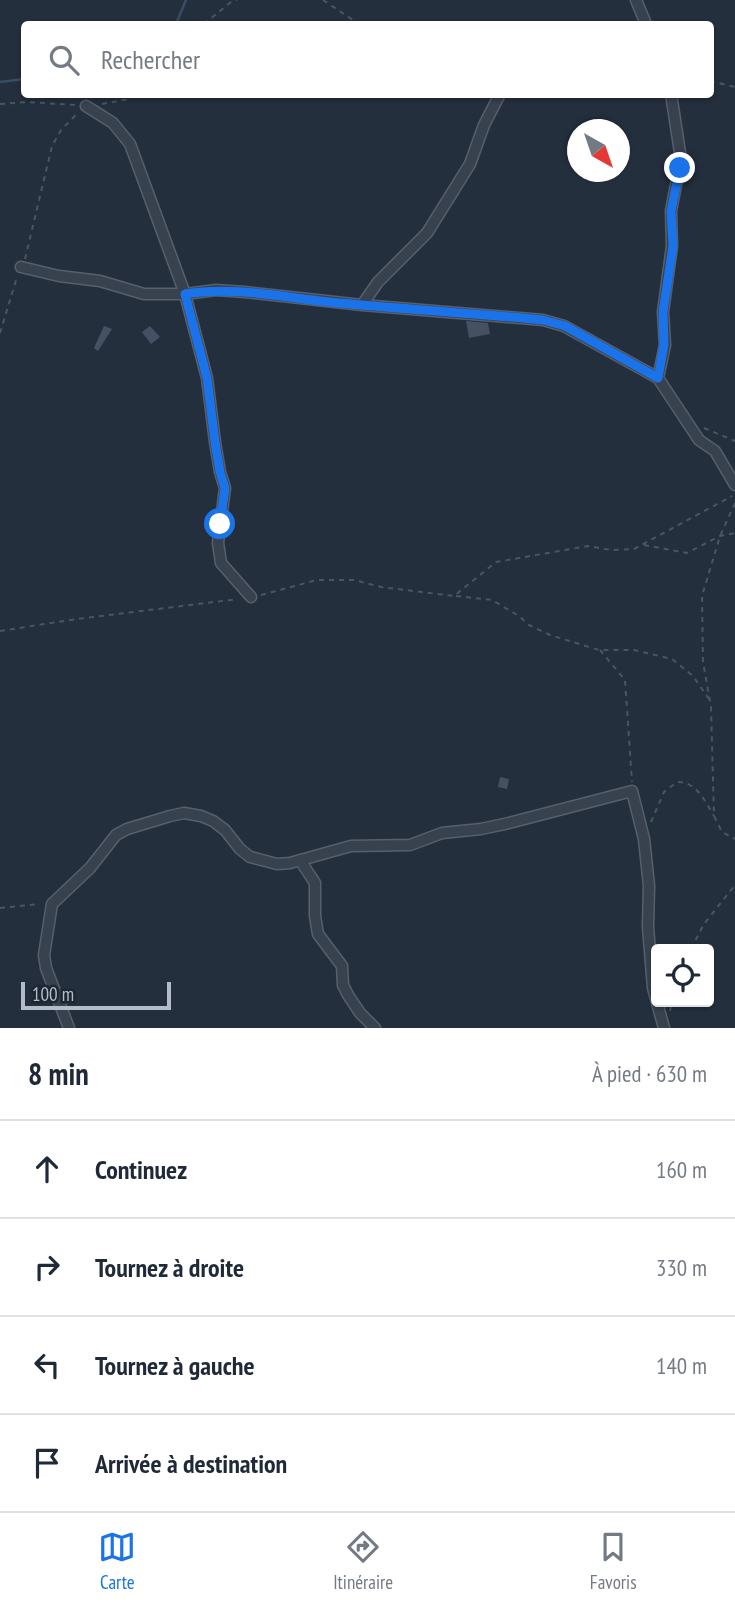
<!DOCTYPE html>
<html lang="fr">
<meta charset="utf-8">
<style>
:root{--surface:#fff;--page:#f2f2f3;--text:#1f2937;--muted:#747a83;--line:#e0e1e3;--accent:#1a73e8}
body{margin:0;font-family:"PT Sans Narrow",sans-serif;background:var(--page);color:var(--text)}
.controls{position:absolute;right:21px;bottom:21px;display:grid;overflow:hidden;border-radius:7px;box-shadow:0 2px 5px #0004}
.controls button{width:63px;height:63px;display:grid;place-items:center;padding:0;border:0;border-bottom:2px solid var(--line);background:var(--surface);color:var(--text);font:35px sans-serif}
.compass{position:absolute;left:567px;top:119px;width:63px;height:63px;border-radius:50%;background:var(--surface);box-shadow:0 2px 5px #0004;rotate:140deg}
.scale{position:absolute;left:21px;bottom:18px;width:150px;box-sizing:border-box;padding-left:7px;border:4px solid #b4bcc9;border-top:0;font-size:19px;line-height:24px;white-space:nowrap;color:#b4bcc9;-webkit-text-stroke:5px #1d2633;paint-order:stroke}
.stop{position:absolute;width:21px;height:21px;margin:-16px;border:5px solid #1a73e8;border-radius:50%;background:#fff}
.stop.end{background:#1a73e8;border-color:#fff;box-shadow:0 2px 7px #0008}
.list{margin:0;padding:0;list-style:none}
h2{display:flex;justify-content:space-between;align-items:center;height:91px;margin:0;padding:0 28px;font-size:30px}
h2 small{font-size:23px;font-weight:400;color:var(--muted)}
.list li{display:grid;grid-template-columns:46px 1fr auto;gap:21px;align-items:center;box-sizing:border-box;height:98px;padding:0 28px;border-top:2px solid var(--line)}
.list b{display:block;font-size:26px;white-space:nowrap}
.list em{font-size:23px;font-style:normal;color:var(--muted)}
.icon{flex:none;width:38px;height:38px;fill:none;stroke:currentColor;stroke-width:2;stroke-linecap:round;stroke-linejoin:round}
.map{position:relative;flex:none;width:735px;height:1028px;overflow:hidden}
.search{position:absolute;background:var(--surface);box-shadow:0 2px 5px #0004;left:21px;right:21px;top:21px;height:77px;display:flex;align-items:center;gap:18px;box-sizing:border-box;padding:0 24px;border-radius:7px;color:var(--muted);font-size:26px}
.sheet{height:483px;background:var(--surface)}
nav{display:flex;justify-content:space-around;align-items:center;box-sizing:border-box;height:98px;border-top:2px solid var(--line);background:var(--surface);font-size:19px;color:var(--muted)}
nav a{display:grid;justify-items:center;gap:4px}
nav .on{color:var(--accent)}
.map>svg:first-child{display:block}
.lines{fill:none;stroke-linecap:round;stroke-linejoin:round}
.stream{stroke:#394c67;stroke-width:2.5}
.building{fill:#455162}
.street-casing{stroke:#565f6c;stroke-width:13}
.path{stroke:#44595c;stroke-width:2;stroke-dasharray:5 5;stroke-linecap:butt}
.street{stroke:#38414e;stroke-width:10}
.route{stroke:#1a73e8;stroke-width:9}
</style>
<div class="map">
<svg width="735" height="1028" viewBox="0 0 735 1028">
<rect width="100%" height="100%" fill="#242f3e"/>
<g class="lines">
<path class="stream" d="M 176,24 L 186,0
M 0,82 L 24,79"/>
</g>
<path class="building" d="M 466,321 L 488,323 L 490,334 L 469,338 Z
M 104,326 L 112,329 L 98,351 L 94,348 Z
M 150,326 L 160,337 L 151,344 L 142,332 Z
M 500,777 L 509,779 L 507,789 L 498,787 Z"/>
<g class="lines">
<defs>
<path id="street" d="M 636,0 L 646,24
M 671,94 L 681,159 L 671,211 L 672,246 L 663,312 L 665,345 L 658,378 L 699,440 L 715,451 L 735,485
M 86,106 L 113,123 L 130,144 L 185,294 L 207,378 L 215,442 L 220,472 L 225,488 L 218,543 L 221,563 L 251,597
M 21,267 L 59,276 L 100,281 L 144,294 L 185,294 L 216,290 L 245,292 L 362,305 L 543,320 L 564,326 L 658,378
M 362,305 L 378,282 L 427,233 L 470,164 L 484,125 L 500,94
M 300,860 L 315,883 L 315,916 L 318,934 L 342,966 L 343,985 L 348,995 L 360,1013 L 375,1028
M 69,1028 L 46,968 L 44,955 L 52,904 L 90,868 L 116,835 L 127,829 L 170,816 L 184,813 L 201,816 L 213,821 L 225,830 L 240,849 L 250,857 L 277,864 L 290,863 L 351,846 L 410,845 L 442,833 L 481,829 L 509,823 L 632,791 L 644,839 L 649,886 L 648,927 L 653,988 L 664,1028"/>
</defs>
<use href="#street" class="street-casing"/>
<path class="path" d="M 323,0 L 359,24
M 204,24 L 231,2 L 237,0
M 710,81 L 735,87
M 0,104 L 27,102 L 76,105
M 102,104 L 129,99 L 137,94
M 25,259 L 52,146 L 61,130 L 78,113
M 0,333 L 17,277
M 704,428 L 735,441
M 735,503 L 720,536 L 702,596 L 703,662 L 711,707 L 714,816 L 722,832 L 735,839
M 644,545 L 687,553 L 720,536 L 735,533
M 261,595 L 317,580 L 354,580 L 381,587 L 454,596 L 496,562 L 588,546 L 611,550 L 634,549 L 732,496
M 456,596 L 492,600 L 519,616 L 529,625 L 550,635 L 599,650 L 634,650 L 672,659 L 693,676 L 709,699
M 0,631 L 77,619 L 238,599
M 600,650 L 625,680 L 632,782
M 651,822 L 664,792 L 677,782 C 696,781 705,801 714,816
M 0,908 L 40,904
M 691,949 L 704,924 L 735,885
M 670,1011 L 672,1002"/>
<use href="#street" class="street"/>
</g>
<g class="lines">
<path class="route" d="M 220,524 L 225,488 L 220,472 L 215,442 L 207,378 L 185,294 C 233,286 281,297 329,302 C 400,309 472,313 543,320 L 565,326 L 658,378 L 664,345 L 663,312 L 673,246 L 671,211 L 680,168"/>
</g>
</svg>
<div class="controls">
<button><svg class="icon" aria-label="locate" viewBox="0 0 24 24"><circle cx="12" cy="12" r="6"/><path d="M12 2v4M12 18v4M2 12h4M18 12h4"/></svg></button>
</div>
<svg class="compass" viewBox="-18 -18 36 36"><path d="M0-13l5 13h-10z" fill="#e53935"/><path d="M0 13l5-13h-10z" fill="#747a83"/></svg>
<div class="scale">100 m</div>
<div class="stop" style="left:220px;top:524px"></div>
<div class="stop end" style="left:680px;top:168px"></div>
<div class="search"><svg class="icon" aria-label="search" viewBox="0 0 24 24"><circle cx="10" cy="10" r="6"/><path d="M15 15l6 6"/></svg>Rechercher</div>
</div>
<section class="sheet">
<h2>8 min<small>À pied · 630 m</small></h2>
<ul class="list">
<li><svg class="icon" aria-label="ahead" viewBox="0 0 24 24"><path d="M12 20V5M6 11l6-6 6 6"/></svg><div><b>Continuez</b></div><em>160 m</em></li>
<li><svg class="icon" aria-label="right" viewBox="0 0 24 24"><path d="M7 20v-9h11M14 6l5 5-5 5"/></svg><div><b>Tournez à droite</b></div><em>330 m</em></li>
<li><svg class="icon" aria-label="left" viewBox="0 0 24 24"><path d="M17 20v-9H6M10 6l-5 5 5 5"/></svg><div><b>Tournez à gauche</b></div><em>140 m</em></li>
<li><svg class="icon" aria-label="arrive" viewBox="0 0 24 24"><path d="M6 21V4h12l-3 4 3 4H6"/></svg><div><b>Arrivée à destination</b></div></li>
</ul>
</section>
<nav>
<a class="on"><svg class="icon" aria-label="map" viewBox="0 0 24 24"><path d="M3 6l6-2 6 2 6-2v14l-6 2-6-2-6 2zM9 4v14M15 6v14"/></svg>Carte</a>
<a><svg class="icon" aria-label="directions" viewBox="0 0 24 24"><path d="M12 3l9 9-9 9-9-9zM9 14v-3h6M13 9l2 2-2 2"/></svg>Itinéraire</a>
<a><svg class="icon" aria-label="saved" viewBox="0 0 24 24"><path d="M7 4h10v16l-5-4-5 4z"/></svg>Favoris</a>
</nav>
